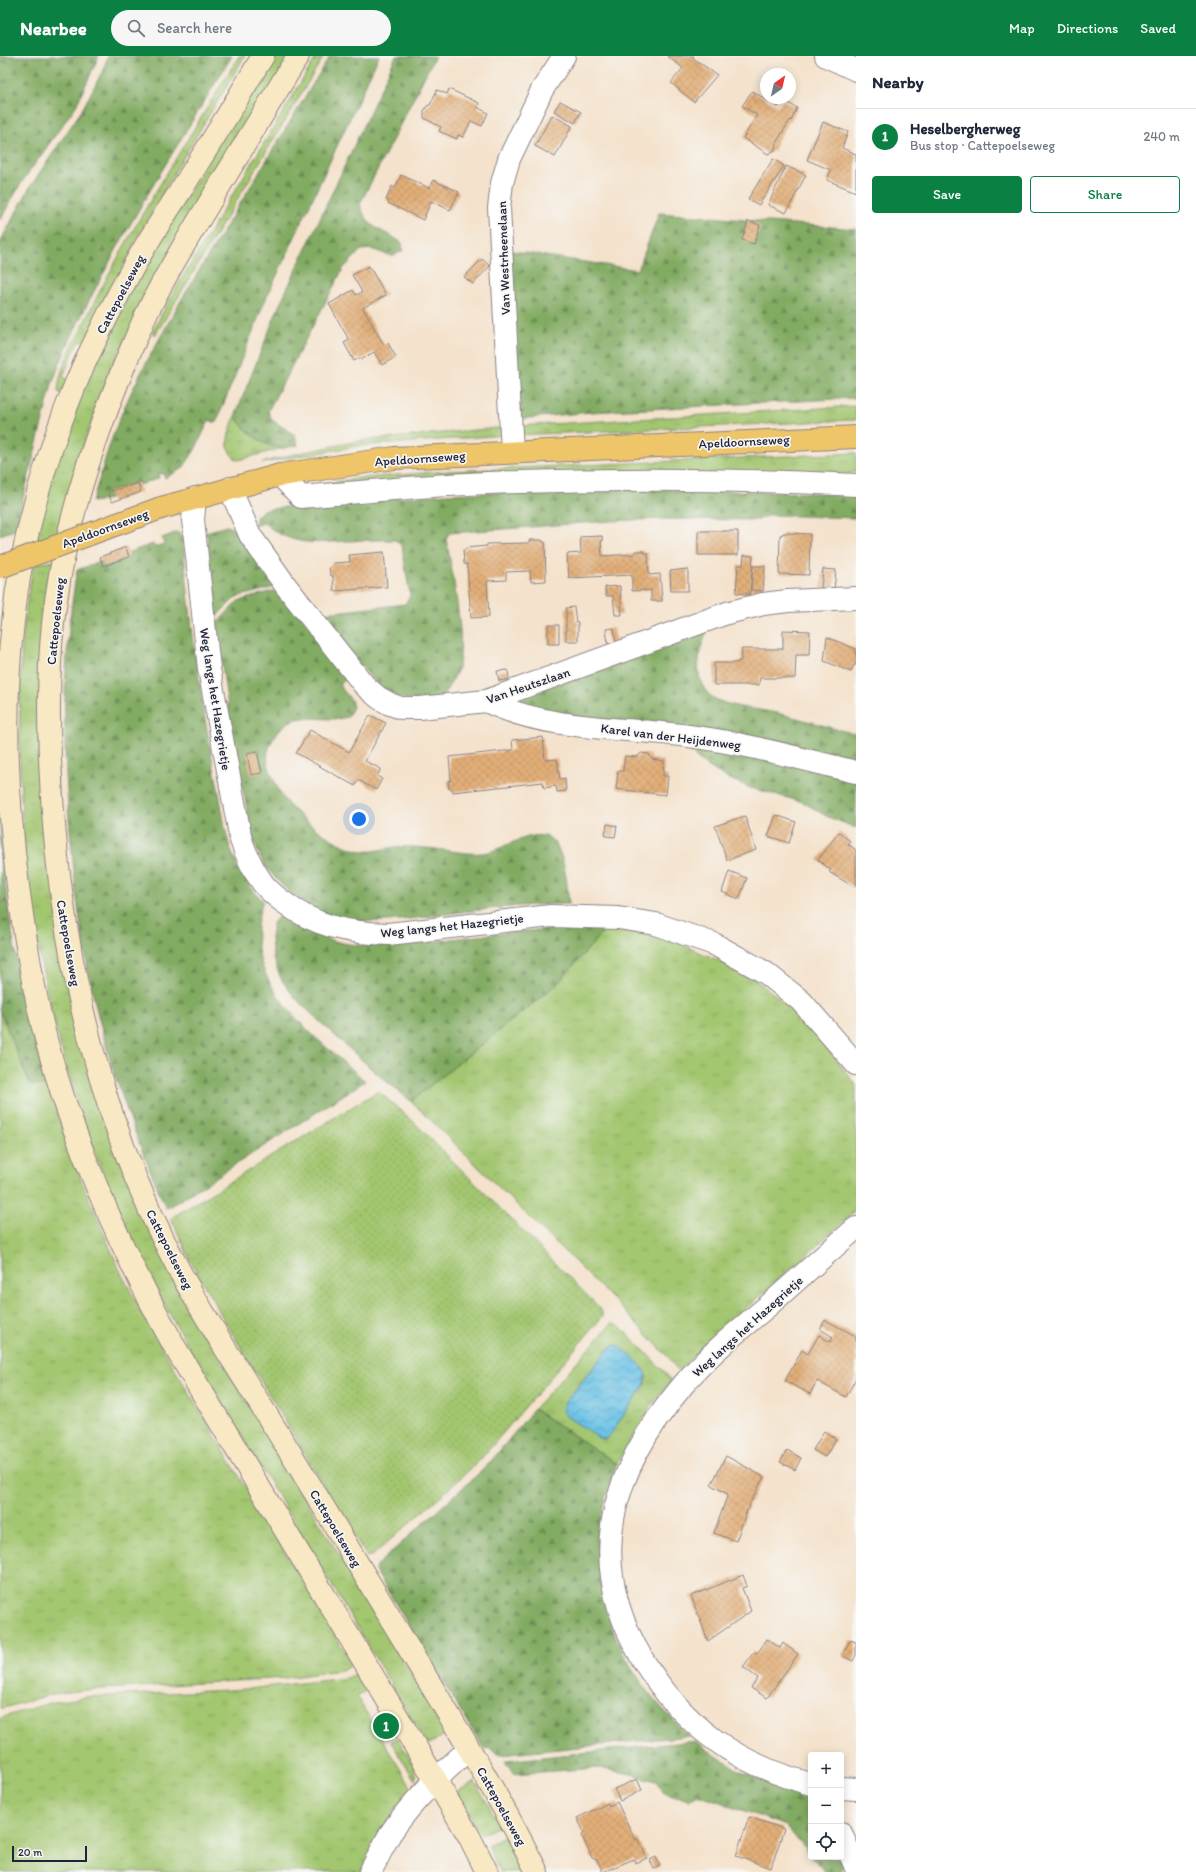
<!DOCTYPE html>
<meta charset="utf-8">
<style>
:root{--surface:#fff;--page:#f6f6f7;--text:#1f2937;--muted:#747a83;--line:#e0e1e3;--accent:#0b8043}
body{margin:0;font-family:Itim,sans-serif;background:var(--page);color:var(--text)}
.controls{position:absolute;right:12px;bottom:12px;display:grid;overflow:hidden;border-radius:4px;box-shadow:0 2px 10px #0003}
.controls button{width:36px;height:36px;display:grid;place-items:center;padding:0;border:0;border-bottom:1px solid var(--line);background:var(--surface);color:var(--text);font:20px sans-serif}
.compass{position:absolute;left:760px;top:12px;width:36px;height:36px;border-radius:50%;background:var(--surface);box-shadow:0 2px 10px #0003;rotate:34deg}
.scale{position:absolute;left:12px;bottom:10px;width:75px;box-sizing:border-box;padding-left:4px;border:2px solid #22223b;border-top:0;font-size:11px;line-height:14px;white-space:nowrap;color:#22223b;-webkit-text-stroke:3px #f6f6f2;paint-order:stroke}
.you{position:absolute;left:359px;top:763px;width:14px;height:14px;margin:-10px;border:3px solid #fff;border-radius:50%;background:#1a73e8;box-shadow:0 0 0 6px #1a73e833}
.badge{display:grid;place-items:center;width:26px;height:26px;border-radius:50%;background:var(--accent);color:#fff;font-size:13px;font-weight:700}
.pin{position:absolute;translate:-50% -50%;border:2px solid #fff;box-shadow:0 1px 4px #0006}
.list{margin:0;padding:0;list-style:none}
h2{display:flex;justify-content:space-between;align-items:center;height:52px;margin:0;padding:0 16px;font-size:17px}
h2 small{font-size:13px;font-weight:400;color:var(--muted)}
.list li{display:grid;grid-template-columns:26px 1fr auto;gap:12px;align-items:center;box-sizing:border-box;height:56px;padding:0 16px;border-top:1px solid var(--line)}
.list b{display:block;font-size:15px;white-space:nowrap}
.list p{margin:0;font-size:13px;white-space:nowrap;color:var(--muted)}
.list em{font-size:13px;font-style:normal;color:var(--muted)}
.actions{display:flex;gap:8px;padding:12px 16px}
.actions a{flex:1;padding:9px 0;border:1px solid var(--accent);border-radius:4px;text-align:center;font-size:14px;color:var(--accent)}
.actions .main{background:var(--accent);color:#fff}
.icon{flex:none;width:22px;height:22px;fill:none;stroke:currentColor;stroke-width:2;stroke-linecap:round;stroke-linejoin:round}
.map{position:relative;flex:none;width:856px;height:1816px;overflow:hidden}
header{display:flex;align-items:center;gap:24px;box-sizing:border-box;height:56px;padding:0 20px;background:var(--accent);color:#fff}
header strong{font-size:19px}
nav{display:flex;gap:22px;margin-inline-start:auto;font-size:14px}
.search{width:280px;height:36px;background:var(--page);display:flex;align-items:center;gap:10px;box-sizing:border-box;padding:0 14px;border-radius:22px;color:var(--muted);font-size:15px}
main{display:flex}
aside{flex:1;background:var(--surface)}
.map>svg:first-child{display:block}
.grass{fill:url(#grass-tufts);stroke:#627455;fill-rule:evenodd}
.forest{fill:url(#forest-firs);stroke:#52664e}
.garden{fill:url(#garden-dots);stroke:#627455}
.water{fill:url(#water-waves);stroke:#467290}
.building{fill:url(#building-cross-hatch)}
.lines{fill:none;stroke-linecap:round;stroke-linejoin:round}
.street-casing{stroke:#8b8284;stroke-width:24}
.secondary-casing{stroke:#8b8284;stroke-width:24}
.primary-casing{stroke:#8b8284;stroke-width:24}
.street{stroke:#fff;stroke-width:22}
.secondary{stroke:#f8e8c3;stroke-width:22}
.primary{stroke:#eec569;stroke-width:22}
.primary-bridge-casing{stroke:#8b8284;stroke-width:24;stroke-linecap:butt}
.primary-bridge{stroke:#eec569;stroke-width:22}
.labels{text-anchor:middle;stroke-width:3.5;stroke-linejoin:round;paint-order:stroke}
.street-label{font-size:13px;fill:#22223b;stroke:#f6f6f2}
</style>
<header>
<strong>Nearbee</strong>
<div class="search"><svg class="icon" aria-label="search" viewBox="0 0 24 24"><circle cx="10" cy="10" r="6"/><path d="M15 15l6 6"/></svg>Search here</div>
<nav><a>Map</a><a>Directions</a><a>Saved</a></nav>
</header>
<main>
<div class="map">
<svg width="856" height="1816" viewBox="0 0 856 1816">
<defs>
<pattern id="grass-tufts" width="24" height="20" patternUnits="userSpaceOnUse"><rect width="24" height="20" fill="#a3c66f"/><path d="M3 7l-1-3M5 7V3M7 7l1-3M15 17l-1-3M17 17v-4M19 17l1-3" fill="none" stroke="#8caa61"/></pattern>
<pattern id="forest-firs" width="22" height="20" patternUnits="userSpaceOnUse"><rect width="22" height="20" fill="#82ab62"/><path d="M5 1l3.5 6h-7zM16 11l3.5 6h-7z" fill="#6a8b52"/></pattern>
<pattern id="garden-dots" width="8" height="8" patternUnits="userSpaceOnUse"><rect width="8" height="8" fill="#a3c66f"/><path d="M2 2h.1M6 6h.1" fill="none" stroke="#8caa61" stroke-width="1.8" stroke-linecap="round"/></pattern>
<pattern id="water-waves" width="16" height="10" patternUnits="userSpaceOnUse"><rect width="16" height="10" fill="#69c1e6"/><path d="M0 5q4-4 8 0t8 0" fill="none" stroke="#569cbc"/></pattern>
<pattern id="building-cross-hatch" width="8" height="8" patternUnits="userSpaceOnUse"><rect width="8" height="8" fill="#e2af78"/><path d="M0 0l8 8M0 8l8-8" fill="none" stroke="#c29669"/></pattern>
</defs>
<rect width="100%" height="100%" fill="#f6f6f2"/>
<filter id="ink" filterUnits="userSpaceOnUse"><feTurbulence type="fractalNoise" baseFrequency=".025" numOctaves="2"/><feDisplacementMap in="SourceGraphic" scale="8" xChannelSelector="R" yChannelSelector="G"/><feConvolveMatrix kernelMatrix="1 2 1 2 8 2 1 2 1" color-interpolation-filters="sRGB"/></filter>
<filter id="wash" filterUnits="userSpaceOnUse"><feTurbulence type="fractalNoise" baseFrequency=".012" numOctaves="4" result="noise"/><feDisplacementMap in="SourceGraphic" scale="16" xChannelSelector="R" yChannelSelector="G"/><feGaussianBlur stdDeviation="0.9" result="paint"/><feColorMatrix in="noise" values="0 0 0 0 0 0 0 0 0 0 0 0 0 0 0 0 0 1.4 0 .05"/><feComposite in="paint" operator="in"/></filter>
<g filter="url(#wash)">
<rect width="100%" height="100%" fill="#f4e2cc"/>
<path class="grass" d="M 239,0 L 245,0 L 174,117 L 138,181 L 88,282 L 78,287 L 63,320 L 70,326 L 64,339 L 58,336 C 59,310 75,286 86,263 C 130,172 186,87 239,0 Z
M 272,0 L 290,0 L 117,299 L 83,389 L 60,480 L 34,484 L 53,415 L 85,329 L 136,225 Z
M 317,0 L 324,0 L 156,278 L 154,279 L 152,277 L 171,240 Z
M 856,350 L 856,364 L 518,379 L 518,370 Z
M 235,360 C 245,376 265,389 284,392 L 238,404 C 220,394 230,375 235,360 Z
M 507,371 L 507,379 L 358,390 L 262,407 L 286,400 L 358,385 Z
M 856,397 L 856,416 L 842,419 L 315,429 L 360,422 L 449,415 Z
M 55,505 L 58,879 L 74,961 L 199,1267 L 446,1675 L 445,1678 L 430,1688 L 426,1687 C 367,1588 308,1489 248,1390 C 202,1313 153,1237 118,1154 C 57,1012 24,867 20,712 C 19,643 19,575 34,508 Z
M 606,873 L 642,877 L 676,886 L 729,909 L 754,923 L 778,941 L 815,977 L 856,1029 L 856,1153 L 848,1162 L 695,1298 L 678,1315 L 670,1303 L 621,1251 L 411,1045 L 556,929 Z
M 0,955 L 30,1028 L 48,1031 L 73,1105 L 119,1213 L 150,1272 L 351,1606 L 349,1611 L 341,1614 L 285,1622 L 85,1634 L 53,1638 L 0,1653 Z
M 612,1267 L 620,1270 L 664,1315 L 671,1325 L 650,1351 L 617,1408 L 534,1353 ZM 615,1290 L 647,1322 L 645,1328 L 610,1379 L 605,1383 L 563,1349 L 609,1292 Z
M 355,1618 L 359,1620 L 368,1634 L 357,1641 L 411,1731 L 386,1768 L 363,1816 L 0,1816 L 0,1662 L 53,1646 L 86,1641 L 247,1633 L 346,1622 Z
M 397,1682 C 404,1694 418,1710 415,1724 L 391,1686 Z
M 475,1726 L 500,1769 L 481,1779 L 457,1738 L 458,1735 Z
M 505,1779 L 524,1816 L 500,1816 L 487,1790 Z"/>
<path class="forest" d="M 0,0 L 99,0 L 76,50 L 22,126 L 0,164 Z
M 108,0 L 232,0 C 187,74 140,147 100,224 C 82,258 65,292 52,328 L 15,474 L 0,479 L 0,186 L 30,131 L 82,54 L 102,16 Z
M 330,0 L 379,0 L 265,245 L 216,367 L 209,364 L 195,394 L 183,412 L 165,422 L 163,417 L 158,419 L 159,422 L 140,429 L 138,426 L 108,436 L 110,443 L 92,446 C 99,426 104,405 111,385 C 128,336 155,291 180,246 Z
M 396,0 L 435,0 L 360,148 C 368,176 383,172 402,187 L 403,195 L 391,200 L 371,193 L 361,194 L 343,213 L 268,355 L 272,364 L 295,379 L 298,389 C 294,390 289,391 285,392 C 266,394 244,374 235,360 L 279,250 Z
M 659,157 L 856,173 L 856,342 L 591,356 L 518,363 L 506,194 L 638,214 Z
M 630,433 L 856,438 L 856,462 L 769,459 L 758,464 L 663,463 L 611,465 L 449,477 L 446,483 C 452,514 465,579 459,608 C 457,620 447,632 441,643 L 421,646 L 386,639 L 317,558 L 405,548 L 410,540 L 402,490 L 395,484 C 380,484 364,484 349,485 C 314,487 293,491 264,467 L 254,470 L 257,460 L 263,454 L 301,449 L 448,438 Z
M 227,470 L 233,473 L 275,531 L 236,541 L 216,561 L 207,477 L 209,475 Z
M 177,476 L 180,478 L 183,485 C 190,564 200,644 216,722 C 221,744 223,767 229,788 C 235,809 248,830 263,845 C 234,925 313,978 365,1025 L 171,1150 L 166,1152 C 140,1091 115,1028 99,963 C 85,908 77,852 72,795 C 62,699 61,609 77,514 L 101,505 L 104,511 L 130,501 L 129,496 L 153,488 L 154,491 L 164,488 L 162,482 Z
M 272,535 L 282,536 L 349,621 L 339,629 L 351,644 L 353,651 L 348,661 C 314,669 292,647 271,687 C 262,704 272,719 279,735 C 289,756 339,794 363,795 C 373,796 383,793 393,791 C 404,790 415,791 426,792 C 445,793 465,799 484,797 C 501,794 527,776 545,780 C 565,785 567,830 569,848 C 528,848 487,853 446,858 C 416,862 388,867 358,865 C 319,862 282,837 262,804 C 250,784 248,757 243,734 C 232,679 223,623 217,567 L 238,545 Z
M 707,574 C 701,591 693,614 704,632 C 706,636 713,642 717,644 C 736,652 757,653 777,657 C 803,663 829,672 856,678 L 856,711 L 516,650 L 517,642 Z
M 678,684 L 856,722 L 856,772 L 826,760 L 803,746 L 751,732 L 725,721 L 703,707 Z
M 0,766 C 5,857 22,945 48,1031 L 30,1028 L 0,955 Z
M 279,860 C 299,872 320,883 343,887 C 376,894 410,887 443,884 C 497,878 550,870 606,873 L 556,929 L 411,1045 L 376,1017 L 317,963 L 295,942 L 281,923 L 273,902 L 271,882 L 273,867 Z
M 534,1353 L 617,1408 C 584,1485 595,1562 644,1630 C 657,1648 673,1664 689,1680 L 500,1699 L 489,1692 L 484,1693 L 375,1514 L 378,1508 L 486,1411 Z
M 696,1685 C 713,1698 731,1711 751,1720 C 770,1728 798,1730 811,1748 L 811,1800 L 786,1770 L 698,1738 L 688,1744 L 664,1736 L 656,1725 L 635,1719 L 598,1712 L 513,1718 L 505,1705 Z
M 812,1801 L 839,1801 L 843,1809 L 840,1816 L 825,1816 Z"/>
<path class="garden" d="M 378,1035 L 413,1065 L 600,1252 L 603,1260 L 480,1404 L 453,1429 L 373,1499 L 367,1501 L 223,1262 L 192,1208 L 171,1162 Z"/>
<path class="water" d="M 615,1289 L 619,1290 C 630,1300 651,1312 645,1328 L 610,1379 L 605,1383 L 599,1382 L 566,1360 L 563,1355 L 563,1349 L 609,1292 Z"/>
<g id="blocks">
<path class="building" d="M 667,0 L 694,0 L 693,2 L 717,19 L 694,46 L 671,27 L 683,12 Z
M 449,33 L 479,47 L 477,51 L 488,57 L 482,70 L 471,65 L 463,81 L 458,79 L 457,83 L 439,75 L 441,71 L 424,62 L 424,55 L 427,50 L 430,49 L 437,34 L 447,38 Z
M 752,35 L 778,51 L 783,44 L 797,52 L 791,65 L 790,64 L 776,87 L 775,94 L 768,98 L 743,82 L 757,59 L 742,50 Z
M 560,45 L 581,56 L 575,67 L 554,55 Z
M 552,59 L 572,70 L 555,101 L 535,90 Z
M 823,66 L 848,76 L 842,92 L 856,98 L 856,136 L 827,124 L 831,114 L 807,104 Z
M 773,103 L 784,110 L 759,149 L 748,143 Z
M 786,110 L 806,119 L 786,157 L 768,149 Z
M 401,119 L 429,132 L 433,124 L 459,136 L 450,154 L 431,145 L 423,164 L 388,147 L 389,145 L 386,144 L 392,130 L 395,132 Z
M 748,165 L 760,169 L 754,188 L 742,184 Z
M 482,203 L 490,210 L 473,228 L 464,221 Z
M 369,210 L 386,239 L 363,252 L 384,289 L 388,287 L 396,301 L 382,309 L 374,296 L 361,304 L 359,302 L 354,305 L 344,287 L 349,284 L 329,248 L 353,234 L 356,239 L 362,236 L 352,219 Z
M 138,427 L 141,436 L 112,446 L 108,436 Z
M 698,475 L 738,475 L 738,499 L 698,499 Z
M 783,477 L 810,478 L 809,519 L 779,518 L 780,479 L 782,479 Z
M 602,480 L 603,485 L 601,485 L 602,500 L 635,498 L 635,495 L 644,495 L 644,497 L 648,497 L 649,519 L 660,518 L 662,545 L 651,545 L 651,534 L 632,535 L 632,519 L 569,522 L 567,498 L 581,497 L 580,481 Z
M 529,484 L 542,484 L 543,486 L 545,486 L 546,525 L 531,526 L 530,515 L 506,516 L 506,524 L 487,525 L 489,561 L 471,562 L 467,508 L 464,508 L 463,494 L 466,494 L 466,492 L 487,490 L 487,488 L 529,487 Z
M 126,491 L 129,501 L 103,510 L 100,501 Z
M 384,496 L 387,531 L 334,535 L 333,520 L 330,519 L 329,511 L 333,507 L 350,506 L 349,499 Z
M 744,499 L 753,500 L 750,538 L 736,537 L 738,509 L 743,509 Z
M 753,510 L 765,510 L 763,535 L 751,534 Z
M 688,513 L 688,535 L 671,535 L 670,515 Z
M 823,513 L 836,514 L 834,534 L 821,533 Z
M 620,530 L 622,559 L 615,559 L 613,540 L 606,540 L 605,531 Z
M 574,551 L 576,566 L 578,566 L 578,585 L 566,585 L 566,552 Z
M 548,569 L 559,569 L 559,588 L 548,588 Z
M 614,572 L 616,588 L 608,588 L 606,573 Z
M 783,574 L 810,575 L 809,599 L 796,599 L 795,622 L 760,622 L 759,629 L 714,629 L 714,607 L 738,607 L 738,605 L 741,605 L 742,593 L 783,593 Z
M 827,581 L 856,593 L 856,609 L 854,609 L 851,616 L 824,605 Z
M 508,614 L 509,623 L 499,625 L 497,615 Z
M 370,659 L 386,667 L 365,705 L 381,713 L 377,720 L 382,723 L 376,734 L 358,724 L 355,730 L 296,697 L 310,674 L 349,696 Z
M 543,681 L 545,704 L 557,703 L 560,723 L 565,722 L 566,735 L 557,736 L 556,730 L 544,732 L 543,726 L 453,736 L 452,733 L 449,733 L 448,725 L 451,724 L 449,701 L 513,694 L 512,684 Z
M 257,695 L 262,717 L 251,719 L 247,697 Z
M 641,697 L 649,698 L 652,703 L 664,705 L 663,720 L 668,720 L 666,739 L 616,733 L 618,715 L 623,715 L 625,700 L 637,701 Z
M 776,759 L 796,766 L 789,787 L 768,780 Z
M 745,760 L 756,794 L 727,804 L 715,770 Z
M 607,768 L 617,770 L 615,781 L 605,780 Z
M 839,776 L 850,785 L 848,788 L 856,794 L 856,829 L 854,831 L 829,816 L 831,814 L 818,804 Z
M 729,815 L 747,822 L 739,843 L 722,836 Z
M 825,1264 L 856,1280 L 856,1322 L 846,1341 L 817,1325 L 810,1338 L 785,1325 L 802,1294 L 808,1298 L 819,1279 L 830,1286 L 833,1281 L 820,1273 Z
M 824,1375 L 836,1383 L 825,1401 L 813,1394 Z
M 787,1394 L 801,1402 L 795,1414 L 780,1406 Z
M 726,1400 L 764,1421 L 749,1449 L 736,1485 L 714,1477 L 728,1438 L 711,1429 Z
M 743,1519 L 747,1530 L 742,1532 L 751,1555 L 708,1585 L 691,1540 Z
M 767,1583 L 780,1592 L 783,1587 L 798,1598 L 767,1642 L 751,1632 L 758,1622 L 743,1611 L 754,1596 L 757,1598 Z
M 850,1584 L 856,1586 L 856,1599 L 853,1605 L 842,1600 Z
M 637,1723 L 642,1734 L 620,1745 L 614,1733 Z
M 617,1746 L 635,1783 L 638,1783 L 647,1802 L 635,1807 L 634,1803 L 603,1816 L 597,1804 L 592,1802 L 582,1780 L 584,1776 L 577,1762 L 608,1747 L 609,1750 Z
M 749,1761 L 784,1773 L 771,1812 L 736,1800 Z
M 656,1801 L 660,1810 L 654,1813 L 650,1804 Z"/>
</g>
</g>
<g filter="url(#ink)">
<use href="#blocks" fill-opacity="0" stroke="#8b8284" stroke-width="1"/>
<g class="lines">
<defs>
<path id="street" d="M 826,0 L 856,14
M 512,396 L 499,152 L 502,127 L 509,103 L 542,34 L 564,0
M 280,419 L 301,441 C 350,437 399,432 448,429 C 584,422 721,422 856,429
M 230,432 L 250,479 L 286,530 L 365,630 L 379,642 L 390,648 L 401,652 L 420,652 L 486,645 L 727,557 L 763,548 L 788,545 L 856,542
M 195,442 L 193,464 L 209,613 L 241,784 C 246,798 251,811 260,823 C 265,832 274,839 282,845 C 314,870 348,877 388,878 L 551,860 L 618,862 L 656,868 L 714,888 L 766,917 L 801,945 L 856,1008
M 486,645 C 545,674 616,671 681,679 C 741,686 798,702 856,716
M 811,1728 C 736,1708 684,1671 643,1604 C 582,1503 612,1414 683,1329 C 708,1299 739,1274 769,1249 C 798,1223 827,1197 856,1172
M 841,1732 L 856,1733
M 841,1777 L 856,1812
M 370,1816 C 377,1804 383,1790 390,1778 C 412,1745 440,1719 469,1693"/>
<path id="secondary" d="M 263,0 C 240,38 218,76 194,113 C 176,143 156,171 139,201 C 119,235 102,271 85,306 C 49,388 22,477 13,566 C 3,653 7,743 18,830 C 25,883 33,935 47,987 C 76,1094 122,1196 176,1293 L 435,1723 L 470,1782 L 487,1816
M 298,0 C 267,51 236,103 205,154 C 181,194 156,234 138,277 C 101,363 69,452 56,544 C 48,597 48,651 50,704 C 57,881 95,1057 179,1214 C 213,1276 252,1334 288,1393 C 334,1467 378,1542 423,1616 C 463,1682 503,1747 537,1816"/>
<path id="primary" d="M 161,452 L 280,419 L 394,402 L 856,381"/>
</defs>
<use href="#street" class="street-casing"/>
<use href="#secondary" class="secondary-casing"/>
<use href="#primary" class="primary-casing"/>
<use href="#street" class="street"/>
<use href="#secondary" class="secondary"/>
<use href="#primary" class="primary"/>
<defs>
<path id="primary-bridge" d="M 0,511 L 161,452"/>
</defs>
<use href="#primary-bridge" class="primary-bridge-casing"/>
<use href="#primary-bridge" class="primary-bridge"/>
</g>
</g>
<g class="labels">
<g class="street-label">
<text transform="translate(503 202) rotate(-92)" y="5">Van Westrheenelaan</text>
<text transform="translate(120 238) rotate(-62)" y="5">Cattepoelseweg</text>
<text transform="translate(744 385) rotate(-3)" y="5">Apeldoornseweg</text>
<text transform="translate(420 402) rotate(-4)" y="5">Apeldoornseweg</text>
<text transform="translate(105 472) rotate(-20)" y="5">Apeldoornseweg</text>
<text transform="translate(55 565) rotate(-84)" y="5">Cattepoelseweg</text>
<text transform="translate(528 629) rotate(-19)" y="5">Van Heutszlaan</text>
<text transform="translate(216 643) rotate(81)" y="5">Weg langs het Hazegrietje</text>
<text transform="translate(671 680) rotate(7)" y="5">Karel van der Heijdenweg</text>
<text transform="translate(452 869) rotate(-6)" y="5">Weg langs het Hazegrietje</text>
<text transform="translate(69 887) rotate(80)" y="5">Cattepoelseweg</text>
<text transform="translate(170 1193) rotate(63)" y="5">Cattepoelseweg</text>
<text transform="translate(747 1270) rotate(-42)" y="5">Weg langs het Hazegrietje</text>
<text transform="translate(336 1472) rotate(59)" y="5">Cattepoelseweg</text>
<text transform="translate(502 1750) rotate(61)" y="5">Cattepoelseweg</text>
</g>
</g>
</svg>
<div class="controls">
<button>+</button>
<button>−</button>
<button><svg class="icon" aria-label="locate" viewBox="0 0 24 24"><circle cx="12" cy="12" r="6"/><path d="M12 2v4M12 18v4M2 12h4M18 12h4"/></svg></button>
</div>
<svg class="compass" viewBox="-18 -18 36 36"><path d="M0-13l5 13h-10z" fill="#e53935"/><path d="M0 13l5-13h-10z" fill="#747a83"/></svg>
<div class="scale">20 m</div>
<div class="you"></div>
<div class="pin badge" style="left:386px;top:1670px">1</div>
</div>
<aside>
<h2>Nearby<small></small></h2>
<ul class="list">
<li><span class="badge">1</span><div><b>Heselbergherweg</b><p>Bus stop · Cattepoelseweg</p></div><em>240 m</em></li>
</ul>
<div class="actions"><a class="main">Save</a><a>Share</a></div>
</aside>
</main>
